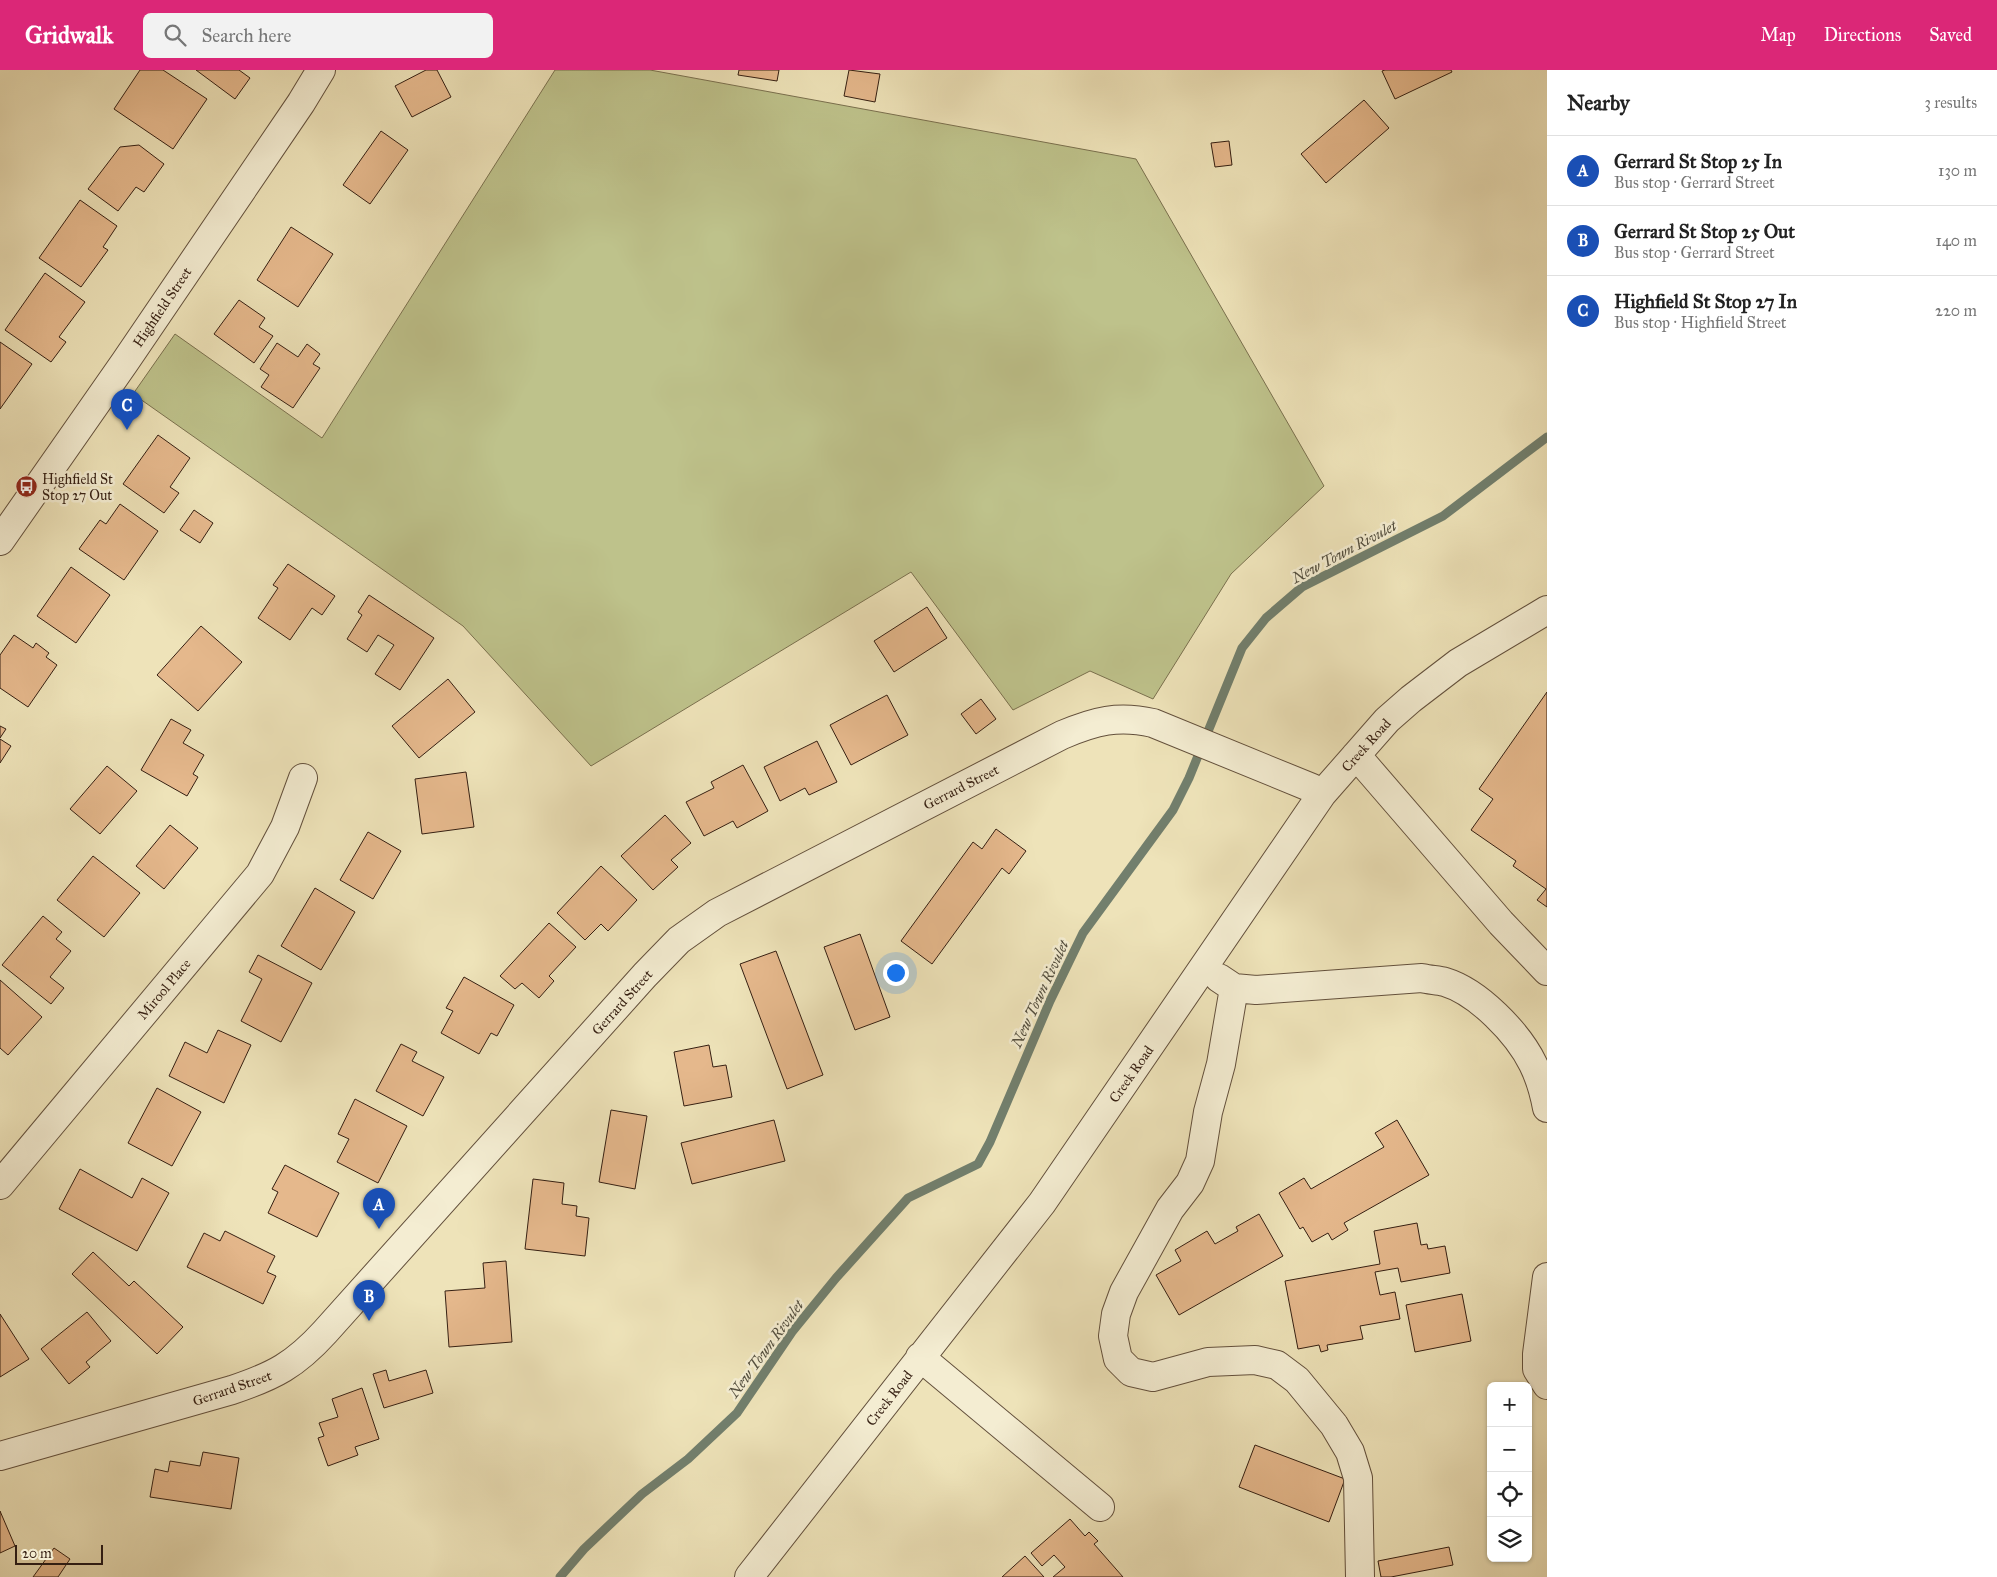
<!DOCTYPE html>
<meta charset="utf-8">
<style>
:root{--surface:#fff;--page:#f2f2f2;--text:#222;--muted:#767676;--line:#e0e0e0;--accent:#db2777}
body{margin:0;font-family:"IM FELL Great Primer",serif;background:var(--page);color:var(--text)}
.controls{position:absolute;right:15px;bottom:15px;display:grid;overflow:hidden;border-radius:8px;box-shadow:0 1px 4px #0004}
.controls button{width:45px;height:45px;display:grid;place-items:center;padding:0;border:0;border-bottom:1px solid var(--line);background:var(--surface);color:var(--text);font:25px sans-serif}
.scale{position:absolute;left:15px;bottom:12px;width:88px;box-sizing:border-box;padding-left:5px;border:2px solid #351f12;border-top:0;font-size:14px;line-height:18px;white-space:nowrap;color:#351f12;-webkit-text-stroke:4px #f4edd2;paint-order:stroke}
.you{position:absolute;left:895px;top:902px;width:18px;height:18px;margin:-12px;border:4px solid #fff;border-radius:50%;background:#1a73e8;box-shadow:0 0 0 8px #1a73e833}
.badge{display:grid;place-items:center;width:32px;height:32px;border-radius:50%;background:var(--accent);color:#fff;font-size:16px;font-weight:700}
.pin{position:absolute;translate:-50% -41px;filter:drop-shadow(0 1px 2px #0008)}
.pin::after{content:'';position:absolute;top:26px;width:18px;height:15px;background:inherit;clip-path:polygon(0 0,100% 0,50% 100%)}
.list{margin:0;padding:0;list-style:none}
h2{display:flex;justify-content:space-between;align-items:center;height:65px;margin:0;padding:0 20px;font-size:21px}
h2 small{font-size:16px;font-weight:400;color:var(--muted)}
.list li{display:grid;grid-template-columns:32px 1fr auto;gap:15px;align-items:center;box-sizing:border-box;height:70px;padding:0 20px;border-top:1px solid var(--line)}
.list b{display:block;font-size:19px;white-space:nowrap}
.list p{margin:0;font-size:16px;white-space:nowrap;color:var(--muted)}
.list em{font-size:16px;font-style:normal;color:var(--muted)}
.icon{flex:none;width:28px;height:28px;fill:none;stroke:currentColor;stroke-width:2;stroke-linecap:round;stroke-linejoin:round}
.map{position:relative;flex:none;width:1547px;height:1507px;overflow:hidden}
header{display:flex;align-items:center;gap:30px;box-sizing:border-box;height:70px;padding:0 25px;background:var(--accent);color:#fff}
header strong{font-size:24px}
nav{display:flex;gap:28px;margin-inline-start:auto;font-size:18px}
.search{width:350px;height:45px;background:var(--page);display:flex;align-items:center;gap:12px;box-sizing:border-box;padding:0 18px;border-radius:8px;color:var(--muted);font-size:19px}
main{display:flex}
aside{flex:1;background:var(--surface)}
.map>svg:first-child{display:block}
.green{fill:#bec28b;stroke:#7a704e}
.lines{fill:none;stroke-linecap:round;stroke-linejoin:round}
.stream{stroke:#727f6d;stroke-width:9}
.building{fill:#e5b88c;stroke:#351f12}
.minor-casing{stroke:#63503c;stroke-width:30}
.minor{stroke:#f4edd2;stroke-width:28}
.labels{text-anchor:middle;stroke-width:5;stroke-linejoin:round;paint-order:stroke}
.street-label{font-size:14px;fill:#351f12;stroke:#f4edd2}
.poi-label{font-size:14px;fill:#351f12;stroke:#f4edd2;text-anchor:start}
.water-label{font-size:15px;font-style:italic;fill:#544f3f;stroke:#f4edd2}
</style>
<header>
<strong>Gridwalk</strong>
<div class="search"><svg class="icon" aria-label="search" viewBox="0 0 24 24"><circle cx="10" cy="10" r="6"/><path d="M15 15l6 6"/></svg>Search here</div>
<nav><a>Map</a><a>Directions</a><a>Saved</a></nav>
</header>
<main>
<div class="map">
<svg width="1547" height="1507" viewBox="0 0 1547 1507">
<rect width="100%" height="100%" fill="#eee3b9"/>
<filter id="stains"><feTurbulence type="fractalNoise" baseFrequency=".004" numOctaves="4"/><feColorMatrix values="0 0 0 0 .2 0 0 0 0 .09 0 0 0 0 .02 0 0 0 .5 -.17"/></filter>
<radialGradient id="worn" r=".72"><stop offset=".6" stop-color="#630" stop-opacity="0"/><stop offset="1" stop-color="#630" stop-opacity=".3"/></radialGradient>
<path class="green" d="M 555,0 L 650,0 L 1136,89 L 1324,416 L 1231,504 L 1153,629 L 1090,601 L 1013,640 L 911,502 L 591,696 L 463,556 L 133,324 L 175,264 L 322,368 Z"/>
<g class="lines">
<path class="stream" d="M 560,1507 L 584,1479 L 642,1424 L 688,1389 L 737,1343 L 792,1262 L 836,1208 L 908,1128 L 978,1094 L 990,1072 L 1050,931 L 1083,863 L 1173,740 L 1189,708 L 1242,578 L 1266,548 L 1302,517 L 1443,446 L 1547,367"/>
</g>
<path class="building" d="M 140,0 L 163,0 L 207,29 L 173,79 L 114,39 Z
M 196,0 L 239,0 L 250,8 L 235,29 Z
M 426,0 L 437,0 L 451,27 L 412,47 L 395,16 Z
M 739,0 L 779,0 L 777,11 L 738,5 Z
M 849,0 L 880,4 L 875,32 L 844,26 Z
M 1385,0 L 1451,0 L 1452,2 L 1395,29 L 1382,1 Z
M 1364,30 L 1389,58 L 1326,113 L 1301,84 Z
M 381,61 L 408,80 L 370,134 L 343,115 Z
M 1229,71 L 1232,95 L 1215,97 L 1211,73 Z
M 139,75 L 164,94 L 144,122 L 136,117 L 118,141 L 88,119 L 120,77 Z
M 80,130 L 117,156 L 103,177 L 108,180 L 81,217 L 39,188 Z
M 291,157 L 333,184 L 298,237 L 257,210 Z
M 45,203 L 85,232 L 59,267 L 66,272 L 51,292 L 5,260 Z
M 239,230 L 265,248 L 259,257 L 273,266 L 254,293 L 214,264 Z
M 0,272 L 32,294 L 0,339 Z
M 277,273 L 298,287 L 307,274 L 320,284 L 313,294 L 320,298 L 293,338 L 261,317 L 269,305 L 260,299 Z
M 158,365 L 190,388 L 170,417 L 179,423 L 164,443 L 123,414 Z
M 120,434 L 158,461 L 124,510 L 79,479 L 100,450 L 106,454 Z
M 194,440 L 213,453 L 200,473 L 180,460 Z
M 288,494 L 335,526 L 322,545 L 312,538 L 290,570 L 258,548 L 278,518 L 273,515 Z
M 71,497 L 110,525 L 76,573 L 37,546 Z
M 369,525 L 434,568 L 400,620 L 375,604 L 394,575 L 378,565 L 367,582 L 347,569 L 362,545 L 358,542 Z
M 927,537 L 947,568 L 894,602 L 874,571 Z
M 201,556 L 242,592 L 198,641 L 157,605 Z
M 14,565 L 33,578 L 36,573 L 49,583 L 46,587 L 57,595 L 28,637 L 0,618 L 0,585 Z
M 448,609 L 475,642 L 419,688 L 392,656 Z
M 1547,622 L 1547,837 L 1537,830 L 1546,819 L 1513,796 L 1516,791 L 1471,760 L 1493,729 L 1479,719 Z
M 887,625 L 908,665 L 851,695 L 830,655 Z
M 981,629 L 996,649 L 976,664 L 961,644 Z
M 171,649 L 191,660 L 183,673 L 204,685 L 193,704 L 198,707 L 187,726 L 141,700 Z
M 0,656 L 6,659 L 0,668 Z
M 0,669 L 11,676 L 0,693 Z
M 817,671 L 837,712 L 809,725 L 805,718 L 780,731 L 764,697 Z
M 743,695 L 768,741 L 737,758 L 733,751 L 704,766 L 686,732 L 714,718 L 711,712 Z
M 107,696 L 137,721 L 100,764 L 70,739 Z
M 466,702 L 474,757 L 422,764 L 415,709 Z
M 665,745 L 691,773 L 671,790 L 678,797 L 653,820 L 621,786 Z
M 170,755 L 198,778 L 164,819 L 136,796 Z
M 996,759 L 1026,781 L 1009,804 L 1002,798 L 932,894 L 901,871 L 973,772 L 982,779 Z
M 368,762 L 401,781 L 373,829 L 340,810 Z
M 93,786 L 140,823 L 104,867 L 57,830 Z
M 601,796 L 637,830 L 608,861 L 601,854 L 585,870 L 557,843 Z
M 315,818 L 355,842 L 321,900 L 281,876 Z
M 43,846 L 62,862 L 56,869 L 71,881 L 50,907 L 64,918 L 51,934 L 2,895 Z
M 549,853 L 576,877 L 549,906 L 554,911 L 539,928 L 522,913 L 515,919 L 500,906 Z
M 860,864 L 890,947 L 855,960 L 824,877 Z
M 776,881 L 823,1005 L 787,1019 L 740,894 Z
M 258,885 L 312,913 L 281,972 L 241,951 L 262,909 L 249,902 Z
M 464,907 L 514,935 L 497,966 L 491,963 L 479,984 L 441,963 L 453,941 L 446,938 Z
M 0,910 L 42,947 L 8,985 L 0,978 Z
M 218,960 L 251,975 L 224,1033 L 169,1006 L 185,972 L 207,983 Z
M 401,974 L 417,982 L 412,991 L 444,1007 L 423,1046 L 376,1021 Z
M 709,975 L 713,997 L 726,995 L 732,1027 L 684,1036 L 674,982 Z
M 157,1018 L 201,1042 L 172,1096 L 128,1073 Z
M 355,1029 L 407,1056 L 378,1113 L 337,1092 L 349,1069 L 338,1064 Z
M 611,1040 L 647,1046 L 635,1119 L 599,1112 Z
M 774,1050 L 785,1091 L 692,1114 L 681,1073 Z
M 1397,1050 L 1429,1105 L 1344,1153 L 1348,1160 L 1332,1170 L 1328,1163 L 1312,1172 L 1303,1157 L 1300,1159 L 1279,1123 L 1304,1108 L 1311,1119 L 1384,1077 L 1375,1063 Z
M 285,1095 L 339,1123 L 317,1167 L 268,1143 L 278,1122 L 272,1119 Z
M 80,1099 L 132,1128 L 142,1108 L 169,1123 L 137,1181 L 59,1139 Z
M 533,1109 L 564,1113 L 562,1134 L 577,1136 L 576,1146 L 589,1148 L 585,1186 L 525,1179 Z
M 1259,1144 L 1283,1186 L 1179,1245 L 1156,1205 L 1181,1191 L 1175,1180 L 1207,1161 L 1215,1174 L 1238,1161 L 1236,1157 Z
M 1417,1153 L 1421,1175 L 1427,1174 L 1428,1179 L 1445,1176 L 1450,1203 L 1401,1212 L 1398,1198 L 1375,1202 L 1380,1225 L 1395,1222 L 1400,1249 L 1360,1256 L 1363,1269 L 1327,1275 L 1328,1280 L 1321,1282 L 1319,1275 L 1298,1279 L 1285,1211 L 1380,1194 L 1374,1161 Z
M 225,1161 L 275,1186 L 267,1202 L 276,1206 L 263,1234 L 187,1197 L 204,1163 L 220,1171 Z
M 93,1182 L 129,1216 L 134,1211 L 183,1257 L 157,1284 L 72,1204 Z
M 506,1191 L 512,1272 L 449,1277 L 445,1221 L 485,1218 L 483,1193 Z
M 1462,1224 L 1471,1271 L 1415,1282 L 1406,1235 Z
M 87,1242 L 111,1271 L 86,1292 L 90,1297 L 69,1314 L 41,1279 Z
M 0,1244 L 29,1289 L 0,1307 Z
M 386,1300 L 389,1311 L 426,1300 L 433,1323 L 384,1338 L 373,1304 Z
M 362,1318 L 379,1369 L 355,1377 L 358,1385 L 328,1396 L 318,1368 L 324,1366 L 319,1353 L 338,1347 L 332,1329 Z
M 1255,1375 L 1345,1409 L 1329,1452 L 1239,1417 Z
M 203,1382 L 239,1388 L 231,1439 L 150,1427 L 155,1399 L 168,1402 L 170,1391 L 200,1396 Z
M 0,1441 L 15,1476 L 0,1483 Z
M 1070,1449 L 1085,1466 L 1089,1462 L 1098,1471 L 1094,1474 L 1123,1507 L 1053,1507 L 1065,1497 L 1054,1485 L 1042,1496 L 1031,1483 Z
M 1449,1477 L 1453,1495 L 1391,1507 L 1381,1507 L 1378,1491 Z
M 54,1478 L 70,1489 L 58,1507 L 33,1507 Z
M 1025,1486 L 1044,1507 L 1002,1507 Z"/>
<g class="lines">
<defs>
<path id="minor" d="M 0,471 L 125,292 L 301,33 L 321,0
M 1356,685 L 1501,853 L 1547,901
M 1219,908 L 1234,918 L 1256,920 L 1422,908 C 1429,910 1438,910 1445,912 C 1478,922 1518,963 1533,994 C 1540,1008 1544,1022 1547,1038
M 1234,918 L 1221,994 L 1208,1042 L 1200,1091 L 1190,1113 L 1170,1139 L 1124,1222 L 1116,1244 L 1113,1266 L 1118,1289 L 1131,1302 L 1153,1307 L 1208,1292 L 1255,1290 L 1277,1295 L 1297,1310 L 1334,1355 L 1350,1382 L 1358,1408 L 1360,1507
M 0,1115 L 260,804 L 285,757 L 303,708
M 1547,1207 L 1537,1284 L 1537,1299 L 1547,1315
M 920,1287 L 1100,1437
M 0,1386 L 232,1320 C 274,1306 295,1295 325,1262 L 645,905 L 679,870 L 717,843 L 1062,665 C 1095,651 1118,645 1153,653 L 1312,718 L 1322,724
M 749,1507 L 1042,1133 L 1322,724 L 1387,650 L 1411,629 L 1458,593 L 1547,540"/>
</defs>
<use href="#minor" class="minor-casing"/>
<use href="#minor" class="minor"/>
</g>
<defs>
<symbol id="bus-disc" viewBox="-11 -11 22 22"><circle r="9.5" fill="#8f2418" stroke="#f4edd2"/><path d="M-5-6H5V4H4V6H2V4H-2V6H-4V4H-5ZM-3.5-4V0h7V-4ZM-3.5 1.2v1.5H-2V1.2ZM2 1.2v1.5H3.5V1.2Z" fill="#fff"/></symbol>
</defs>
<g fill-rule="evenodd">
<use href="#bus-disc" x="14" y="404" width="25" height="25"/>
</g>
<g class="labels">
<g class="street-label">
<text transform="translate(162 237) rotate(-56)" y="5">Highfield Street</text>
<text transform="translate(1366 675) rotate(-48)" y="5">Creek Road</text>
<text transform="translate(961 717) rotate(-27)" y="5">Gerrard Street</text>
<text transform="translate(164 919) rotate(-50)" y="5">Mirool Place</text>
<text transform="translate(622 932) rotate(-48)" y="5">Gerrard Street</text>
<text transform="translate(1131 1004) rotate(-55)" y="5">Creek Road</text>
<text transform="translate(232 1318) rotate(-19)" y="5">Gerrard Street</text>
<text transform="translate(889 1328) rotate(-52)" y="5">Creek Road</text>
</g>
<g class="poi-label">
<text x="42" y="414">Highfield St<tspan x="42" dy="16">Stop 27 Out</tspan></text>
</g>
<g class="water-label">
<text transform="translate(1344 482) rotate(-28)" y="5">New Town Rivulet</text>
<text transform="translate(1040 924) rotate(-65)" y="5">New Town Rivulet</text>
<text transform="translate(766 1279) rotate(-54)" y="5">New Town Rivulet</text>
</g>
</g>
<rect width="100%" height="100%" filter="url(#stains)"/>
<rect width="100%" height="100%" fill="url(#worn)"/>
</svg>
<div class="controls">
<button>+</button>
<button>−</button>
<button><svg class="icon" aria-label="locate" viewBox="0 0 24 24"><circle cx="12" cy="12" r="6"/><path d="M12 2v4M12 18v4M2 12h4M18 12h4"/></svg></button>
<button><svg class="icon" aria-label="layers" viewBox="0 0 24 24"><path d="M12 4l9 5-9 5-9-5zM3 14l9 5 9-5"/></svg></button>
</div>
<div class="scale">20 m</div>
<div class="you"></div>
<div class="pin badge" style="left:379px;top:1159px;background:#1a4fb4">A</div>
<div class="pin badge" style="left:369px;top:1251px;background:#1a4fb4">B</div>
<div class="pin badge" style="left:127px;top:360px;background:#1a4fb4">C</div>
</div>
<aside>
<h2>Nearby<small>3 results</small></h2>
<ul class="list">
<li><span class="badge" style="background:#1a4fb4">A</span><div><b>Gerrard St Stop 25 In</b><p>Bus stop · Gerrard Street</p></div><em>130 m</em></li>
<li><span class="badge" style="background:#1a4fb4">B</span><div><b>Gerrard St Stop 25 Out</b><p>Bus stop · Gerrard Street</p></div><em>140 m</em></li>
<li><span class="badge" style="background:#1a4fb4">C</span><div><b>Highfield St Stop 27 In</b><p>Bus stop · Highfield Street</p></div><em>220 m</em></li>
</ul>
</aside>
</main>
